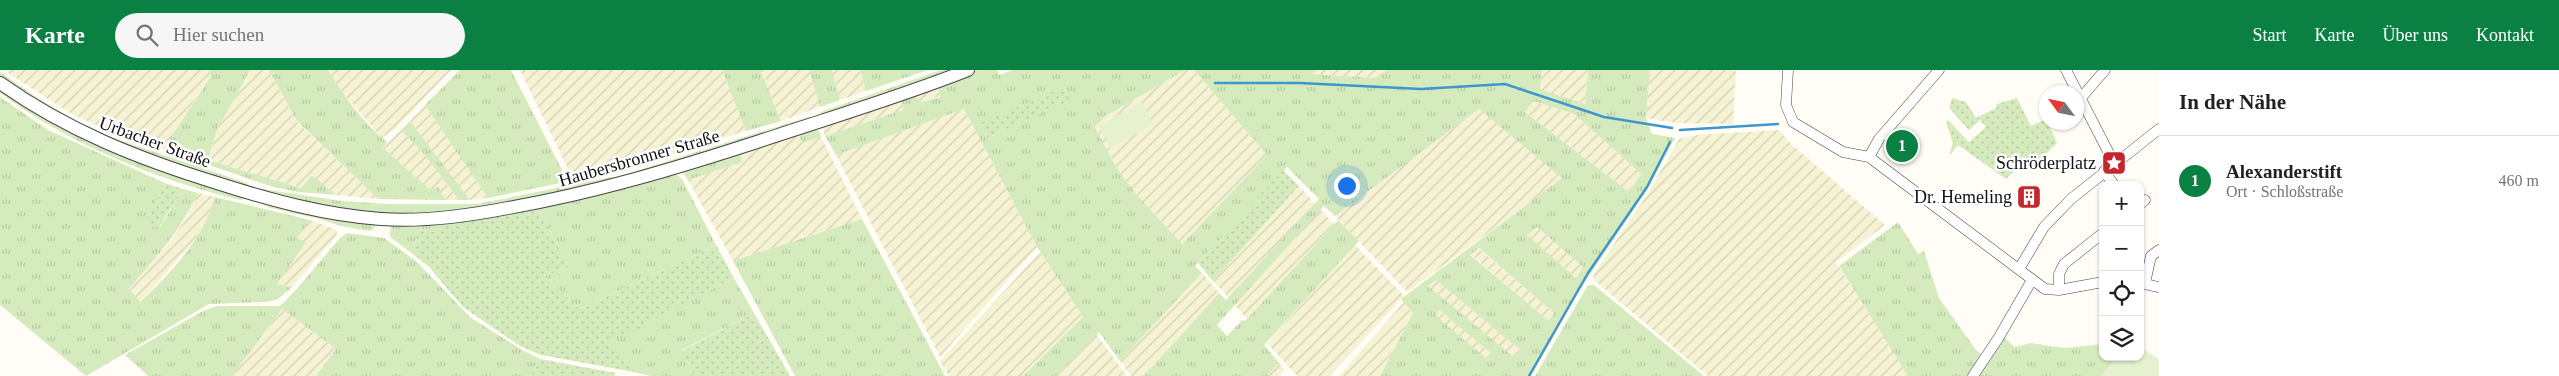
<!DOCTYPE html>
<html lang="de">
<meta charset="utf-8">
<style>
:root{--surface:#fff;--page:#f6f6f6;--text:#202124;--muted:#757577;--line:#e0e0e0;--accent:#0b8043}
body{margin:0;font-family:"Times New Roman",serif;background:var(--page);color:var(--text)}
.controls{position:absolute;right:15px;bottom:15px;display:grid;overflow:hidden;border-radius:10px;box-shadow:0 1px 4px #0004}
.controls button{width:45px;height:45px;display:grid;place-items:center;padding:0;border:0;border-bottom:1px solid var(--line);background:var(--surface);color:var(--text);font:25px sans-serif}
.compass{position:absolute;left:2039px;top:15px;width:45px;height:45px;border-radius:50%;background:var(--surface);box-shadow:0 1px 4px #0004;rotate:303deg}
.you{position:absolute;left:1346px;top:115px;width:18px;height:18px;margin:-12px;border:4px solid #fff;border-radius:50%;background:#1a73e8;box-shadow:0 0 0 8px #1a73e833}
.badge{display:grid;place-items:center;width:32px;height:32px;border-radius:50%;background:var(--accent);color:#fff;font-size:16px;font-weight:700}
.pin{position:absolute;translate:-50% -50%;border:2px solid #fff;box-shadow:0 1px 5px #0006}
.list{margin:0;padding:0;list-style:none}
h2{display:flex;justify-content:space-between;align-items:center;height:65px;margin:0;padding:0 20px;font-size:21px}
h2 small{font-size:16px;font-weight:400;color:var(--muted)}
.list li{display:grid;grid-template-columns:32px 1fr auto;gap:15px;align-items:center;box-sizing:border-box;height:90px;padding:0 20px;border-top:1px solid var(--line)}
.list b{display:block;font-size:19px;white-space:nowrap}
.list p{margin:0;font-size:16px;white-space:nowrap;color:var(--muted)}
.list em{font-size:16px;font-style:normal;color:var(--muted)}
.icon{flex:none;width:28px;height:28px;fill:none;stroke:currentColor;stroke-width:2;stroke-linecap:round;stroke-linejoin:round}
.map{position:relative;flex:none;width:2159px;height:306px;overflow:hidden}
header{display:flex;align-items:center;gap:30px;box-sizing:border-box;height:70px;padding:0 25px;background:var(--accent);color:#fff}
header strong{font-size:24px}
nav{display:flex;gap:28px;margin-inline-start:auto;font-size:18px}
.search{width:350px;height:45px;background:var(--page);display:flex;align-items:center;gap:12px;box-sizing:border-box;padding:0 18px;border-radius:28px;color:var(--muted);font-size:19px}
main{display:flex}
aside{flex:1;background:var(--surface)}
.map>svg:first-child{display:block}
.farmland{fill:url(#farmland-furrows)}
.grass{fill:url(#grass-tufts);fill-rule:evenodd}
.park{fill:url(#park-dots)}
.pitch{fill:#e6f2cf}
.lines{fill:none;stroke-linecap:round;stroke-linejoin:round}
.stream{stroke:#3f96cf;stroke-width:2.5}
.minor-casing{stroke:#444;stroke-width:11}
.tertiary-casing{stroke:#444;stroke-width:14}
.minor{stroke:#fff;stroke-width:10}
.tertiary{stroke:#fff;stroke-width:12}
.labels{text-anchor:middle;stroke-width:5;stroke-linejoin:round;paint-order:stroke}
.street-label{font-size:18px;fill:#111;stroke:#fff}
.poi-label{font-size:18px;fill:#111;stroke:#fff;text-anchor:end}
</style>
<header>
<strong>Karte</strong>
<div class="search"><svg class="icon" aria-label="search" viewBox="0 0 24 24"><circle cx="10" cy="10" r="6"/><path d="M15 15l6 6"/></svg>Hier suchen</div>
<nav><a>Start</a><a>Karte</a><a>Über uns</a><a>Kontakt</a></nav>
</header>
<main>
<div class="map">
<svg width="2159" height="306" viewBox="0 0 2159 306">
<defs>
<pattern id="farmland-furrows" width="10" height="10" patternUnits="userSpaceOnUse" patternTransform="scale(1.25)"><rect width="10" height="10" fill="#f6f3d4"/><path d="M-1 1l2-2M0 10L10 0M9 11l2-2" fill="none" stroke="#d2cfb5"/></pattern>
<pattern id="grass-tufts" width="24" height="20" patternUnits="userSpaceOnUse" patternTransform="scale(1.25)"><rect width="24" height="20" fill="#d5ebbd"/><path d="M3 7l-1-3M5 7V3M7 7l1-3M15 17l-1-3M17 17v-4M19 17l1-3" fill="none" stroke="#b6c8a1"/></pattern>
<pattern id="park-dots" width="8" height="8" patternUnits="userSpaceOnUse" patternTransform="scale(1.25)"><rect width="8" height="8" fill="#d5ebbd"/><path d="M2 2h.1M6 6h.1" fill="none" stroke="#b6c8a1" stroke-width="1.8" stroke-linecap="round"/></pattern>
</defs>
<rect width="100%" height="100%" fill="#fffdf5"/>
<path class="farmland" d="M 10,0 L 208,0 L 211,5 L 163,79 L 113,63 L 70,43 L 8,3 Z
M 250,0 L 269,0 L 296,51 L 378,129 L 336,125 L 312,105 L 301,118 L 208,90 L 217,60 Z
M 328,0 L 451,0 L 395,59 L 382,68 L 341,21 Z
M 520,0 L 722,0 L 746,61 L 663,87 L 580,109 L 570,103 Z
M 760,0 L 809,0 L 820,37 L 781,51 Z
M 832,0 L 860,0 L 866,21 L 840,30 Z
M 1185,0 L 1194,0 L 1267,85 L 1182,174 L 1137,125 L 1116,97 L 1095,57 L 1099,50 Z
M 1318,0 L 1387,0 L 1374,8 L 1312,4 Z
M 1542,0 L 1588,0 L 1585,34 L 1540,19 Z
M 1650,0 L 1736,0 L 1733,54 L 1676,53 L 1646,48 Z
M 938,15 L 940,26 L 920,32 L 915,23 Z
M 901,28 L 903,40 L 825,66 L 823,58 L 825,54 Z
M 1533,31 L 1574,44 L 1641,104 L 1629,122 L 1525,42 Z
M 425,35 L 451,71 L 488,128 L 470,130 L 410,51 Z
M 1479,38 L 1563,108 L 1407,222 L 1335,146 Z
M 964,39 L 1037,177 L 940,287 L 836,85 Z
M 401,60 L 423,83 L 459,130 L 446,130 L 438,117 L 429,120 L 383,78 Z
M 1779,60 L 1790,73 L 1885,155 L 1836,192 L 1908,306 L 1708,306 L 1594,210 L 1593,205 L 1647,125 L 1679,69 L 1698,65 Z
M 799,63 L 802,73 L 821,67 L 862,149 L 733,191 L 688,110 L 742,92 L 739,82 Z
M 1299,116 L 1315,134 L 1229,228 L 1213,211 Z
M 198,123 L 215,127 L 210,145 L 192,174 L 140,232 L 129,220 L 169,173 L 187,147 Z
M 1320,139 L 1334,154 L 1247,249 L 1234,234 Z
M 310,150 L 332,158 L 337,161 L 337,165 L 292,217 L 276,214 L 305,173 L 297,168 Z
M 1537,157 L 1583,197 L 1575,208 L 1526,165 Z
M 1355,175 L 1404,226 L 1330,306 L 1297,306 L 1267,273 Z
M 1478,178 L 1554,243 L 1549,251 L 1470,184 Z
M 1040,182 L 1083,247 L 1023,306 L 949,306 L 940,291 Z
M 1202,203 L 1219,223 L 1144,306 L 1131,306 L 1120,291 Z
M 1436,210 L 1520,280 L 1515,288 L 1427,216 Z
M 1404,232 L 1413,243 L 1380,306 L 1339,306 Z
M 282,239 L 336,279 L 316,306 L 232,306 Z
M 1439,240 L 1491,283 L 1488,290 L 1435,246 Z
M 1096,264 L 1127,306 L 1056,306 Z
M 1279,293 L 1285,300 L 1279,306 L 1267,306 Z"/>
<path class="grass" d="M 208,0 L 250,0 L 217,60 L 208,90 L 301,118 L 312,105 L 336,125 L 299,122 L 273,117 L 163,79 L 211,6 Z
M 269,0 L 328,0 C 344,26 363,53 387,72 L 383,78 L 429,119 L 438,117 L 446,130 L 378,129 L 296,50 Z
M 460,0 L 511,0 L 563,102 L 564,108 L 560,113 L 488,128 L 425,35 Z
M 722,0 L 760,0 L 781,51 L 746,61 Z
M 809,0 L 832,0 L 840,30 L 820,37 Z
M 860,0 L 928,0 L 866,21 Z
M 941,0 L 952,0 L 820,46 L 821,42 Z
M 977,0 L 997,0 L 1000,5 L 1012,0 L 1185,0 L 1099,50 L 1095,57 L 1116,97 L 1137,125 L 1182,174 L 1267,85 L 1194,0 L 1318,0 L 1312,4 L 1374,8 L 1387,0 L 1542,0 L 1540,19 L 1585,34 L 1588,0 L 1650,0 L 1646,48 L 1652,64 L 1675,68 L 1648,118 L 1577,224 L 1531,306 L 1380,306 L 1413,243 L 1401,229 L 1562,108 L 1479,39 L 1335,146 L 1324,136 L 1217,255 L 1227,266 L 1242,250 L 1245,251 L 1338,150 L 1359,171 L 1264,275 L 1279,293 L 1267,306 L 1144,306 L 1219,223 L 1226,230 L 1319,129 L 1287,97 L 1195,196 L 1202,203 L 1120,291 L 1099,262 L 1056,306 L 1023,306 L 1083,247 L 1037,177 L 964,39 L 836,85 L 825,66 L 903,40 L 901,28 L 915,23 L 920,32 L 940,27 L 938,15 ZM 1064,18 L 1070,30 L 987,68 L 980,54 ZM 1533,31 L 1574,44 L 1641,104 L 1629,122 L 1525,42 ZM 1537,157 L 1583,197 L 1576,208 L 1527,165 ZM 1479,178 L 1554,243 L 1549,251 L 1470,185 ZM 1436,210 L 1520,280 L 1515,288 L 1428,216 ZM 1439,240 L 1491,283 L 1488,290 L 1436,246 Z
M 0,2 L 36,27 L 76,51 L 113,68 L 247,113 L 248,116 L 246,117 L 186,99 L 92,63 L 0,7 Z
M 0,17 L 45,48 L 117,84 L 246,126 L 246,129 L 240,130 C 155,109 71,75 0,23 Z
M 0,27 L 48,60 L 165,113 L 145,153 L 159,159 L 183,119 L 198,123 C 181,160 155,189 129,219 L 140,232 C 170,204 204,168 215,127 L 310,150 L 297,168 L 306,172 L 277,214 L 292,217 L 278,229 L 266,232 L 209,234 L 86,306 L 0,235 Z
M 808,47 L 813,49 L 630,105 L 627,104 Z
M 410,51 L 470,130 L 459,130 L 423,83 L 401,60 Z
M 813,58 L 819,61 L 821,67 L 802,73 L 799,63 Z
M 739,82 L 742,92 L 688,110 L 683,102 L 686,99 Z
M 673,102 L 682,109 L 716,175 L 580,239 L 544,206 L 569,197 L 537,137 Z
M 612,107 L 614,110 C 540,127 461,148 384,144 C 341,141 298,131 256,120 L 256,118 L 341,131 L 388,134 L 477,134 Z
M 254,131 L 371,152 L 375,155 L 373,160 L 369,161 L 341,156 L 316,148 L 271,138 Z
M 862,149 L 945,306 L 795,306 L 733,191 Z
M 439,152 L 438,162 L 418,160 L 413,184 L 390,167 L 391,154 Z
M 1898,152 L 1918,184 L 1924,181 L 1939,228 L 1976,280 L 1982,285 L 1968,306 L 1908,306 L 1839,196 Z
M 347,163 L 384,168 L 416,191 L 471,248 L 524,281 L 540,289 L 530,306 L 316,306 L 336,279 L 282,239 L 232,306 L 148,306 L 125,285 L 203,241 L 217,236 L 280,236 L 295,221 L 340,168 Z
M 734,208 L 754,243 L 682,280 L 694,306 L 650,306 L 634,302 L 634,298 L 609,272 Z
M 1588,215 L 1594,215 L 1704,306 L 1535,306 Z
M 2002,266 L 2015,277 L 2031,273 L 2064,278 L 2103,274 L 2103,287 L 2117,287 L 2101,306 L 1975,306 Z"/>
<path class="park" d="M 1064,17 L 1071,30 L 987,68 L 979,54 Z
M 1952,28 L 1966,32 L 1976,48 L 1996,38 L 1997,34 L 2017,28 L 2031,56 L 2046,49 L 2057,73 L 2040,90 L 2013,102 L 2006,109 L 1958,75 L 1949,86 L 1953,73 L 1946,52 L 1948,50 L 1969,72 L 1986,57 L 1980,50 L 1969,60 L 1949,38 Z
M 1283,100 L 1299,116 L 1213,211 L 1198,193 Z
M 165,113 L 183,119 L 158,159 L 145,153 Z
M 537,137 L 569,197 L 544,206 L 580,239 L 716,175 L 734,208 L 610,272 L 634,298 L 634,302 L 541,285 L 520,276 L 463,237 L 429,197 L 413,184 L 418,160 L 438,162 L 439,152 Z
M 754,243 L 790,306 L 694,306 L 682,281 Z
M 540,289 L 616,303 L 614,306 L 530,306 Z"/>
<path class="pitch" d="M 1142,32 L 1154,54 L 1110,78 L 1098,56 Z
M 2140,277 L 2159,289 L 2159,306 L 2101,306 L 2117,287 L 2140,287 Z"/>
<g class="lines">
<path class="stream" d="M 1215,13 L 1300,13 L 1421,19 L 1505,14 L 1604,47 L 1672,58
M 1680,60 L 1778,54
M 1529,306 L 1588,203 L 1647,117 L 1670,72"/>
<defs>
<path id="minor" d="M 1788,0 L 1786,35 L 1793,52 L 1843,82 L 1869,87 L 2045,219 L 2059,220 L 2103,212
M 2066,0 L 2114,93
M 2080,29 L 2105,0
M 1869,87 L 1879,69 L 1939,0
M 2104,101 L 2114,115
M 2140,134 L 2145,130
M 2019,199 L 2044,157 L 2071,129 L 2159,59
M 2140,213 L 2159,217
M 2145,213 L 2151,186 L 2159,180
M 2059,220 L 2059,204 L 2064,194 L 2103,163
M 1973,306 L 1999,267 L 2032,210"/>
<path id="tertiary" d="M 0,13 C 66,60 139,89 217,113 C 270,130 325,145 381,149 C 423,152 467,146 508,138 C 594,123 677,98 760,71 C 829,48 900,27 968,0"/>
</defs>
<use href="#minor" class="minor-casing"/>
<use href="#tertiary" class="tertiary-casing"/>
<use href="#minor" class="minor"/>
<use href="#tertiary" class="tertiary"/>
</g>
<defs>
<symbol id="sight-square" viewBox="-11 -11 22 22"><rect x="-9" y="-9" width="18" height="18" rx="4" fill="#c4262e" stroke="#fff"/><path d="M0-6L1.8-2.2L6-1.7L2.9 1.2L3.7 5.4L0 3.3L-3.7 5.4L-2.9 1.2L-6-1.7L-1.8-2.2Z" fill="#fff"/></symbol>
<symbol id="building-square" viewBox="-11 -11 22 22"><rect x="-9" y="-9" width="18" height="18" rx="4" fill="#c4262e" stroke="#fff"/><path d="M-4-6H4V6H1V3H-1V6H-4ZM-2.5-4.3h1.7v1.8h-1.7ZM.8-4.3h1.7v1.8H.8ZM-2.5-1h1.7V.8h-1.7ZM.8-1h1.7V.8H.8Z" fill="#fff"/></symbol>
</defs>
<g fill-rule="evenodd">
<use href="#sight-square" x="2100" y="79" width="28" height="28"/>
<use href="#building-square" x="2015" y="113" width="28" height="28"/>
</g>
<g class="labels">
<g class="street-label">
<text transform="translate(155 72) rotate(20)" y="6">Urbacher Straße</text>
<text transform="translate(639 88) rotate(-16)" y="6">Haubersbronner Straße</text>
</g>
<g class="poi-label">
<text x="2096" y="99">Schröderplatz</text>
<text x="2012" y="133">Dr. Hemeling</text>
</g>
</g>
</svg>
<div class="controls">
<button>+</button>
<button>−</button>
<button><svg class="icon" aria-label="locate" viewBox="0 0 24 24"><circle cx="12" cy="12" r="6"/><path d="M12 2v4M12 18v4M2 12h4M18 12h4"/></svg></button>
<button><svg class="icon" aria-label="layers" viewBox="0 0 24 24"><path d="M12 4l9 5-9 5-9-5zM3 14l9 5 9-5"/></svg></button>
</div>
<svg class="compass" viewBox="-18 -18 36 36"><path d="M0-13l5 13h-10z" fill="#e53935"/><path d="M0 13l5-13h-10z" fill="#757577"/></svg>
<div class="you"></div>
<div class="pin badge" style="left:1902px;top:76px">1</div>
</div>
<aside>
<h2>In der Nähe<small></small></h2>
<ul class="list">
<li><span class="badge">1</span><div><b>Alexanderstift</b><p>Ort · Schloßstraße</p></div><em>460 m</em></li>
</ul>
</aside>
</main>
